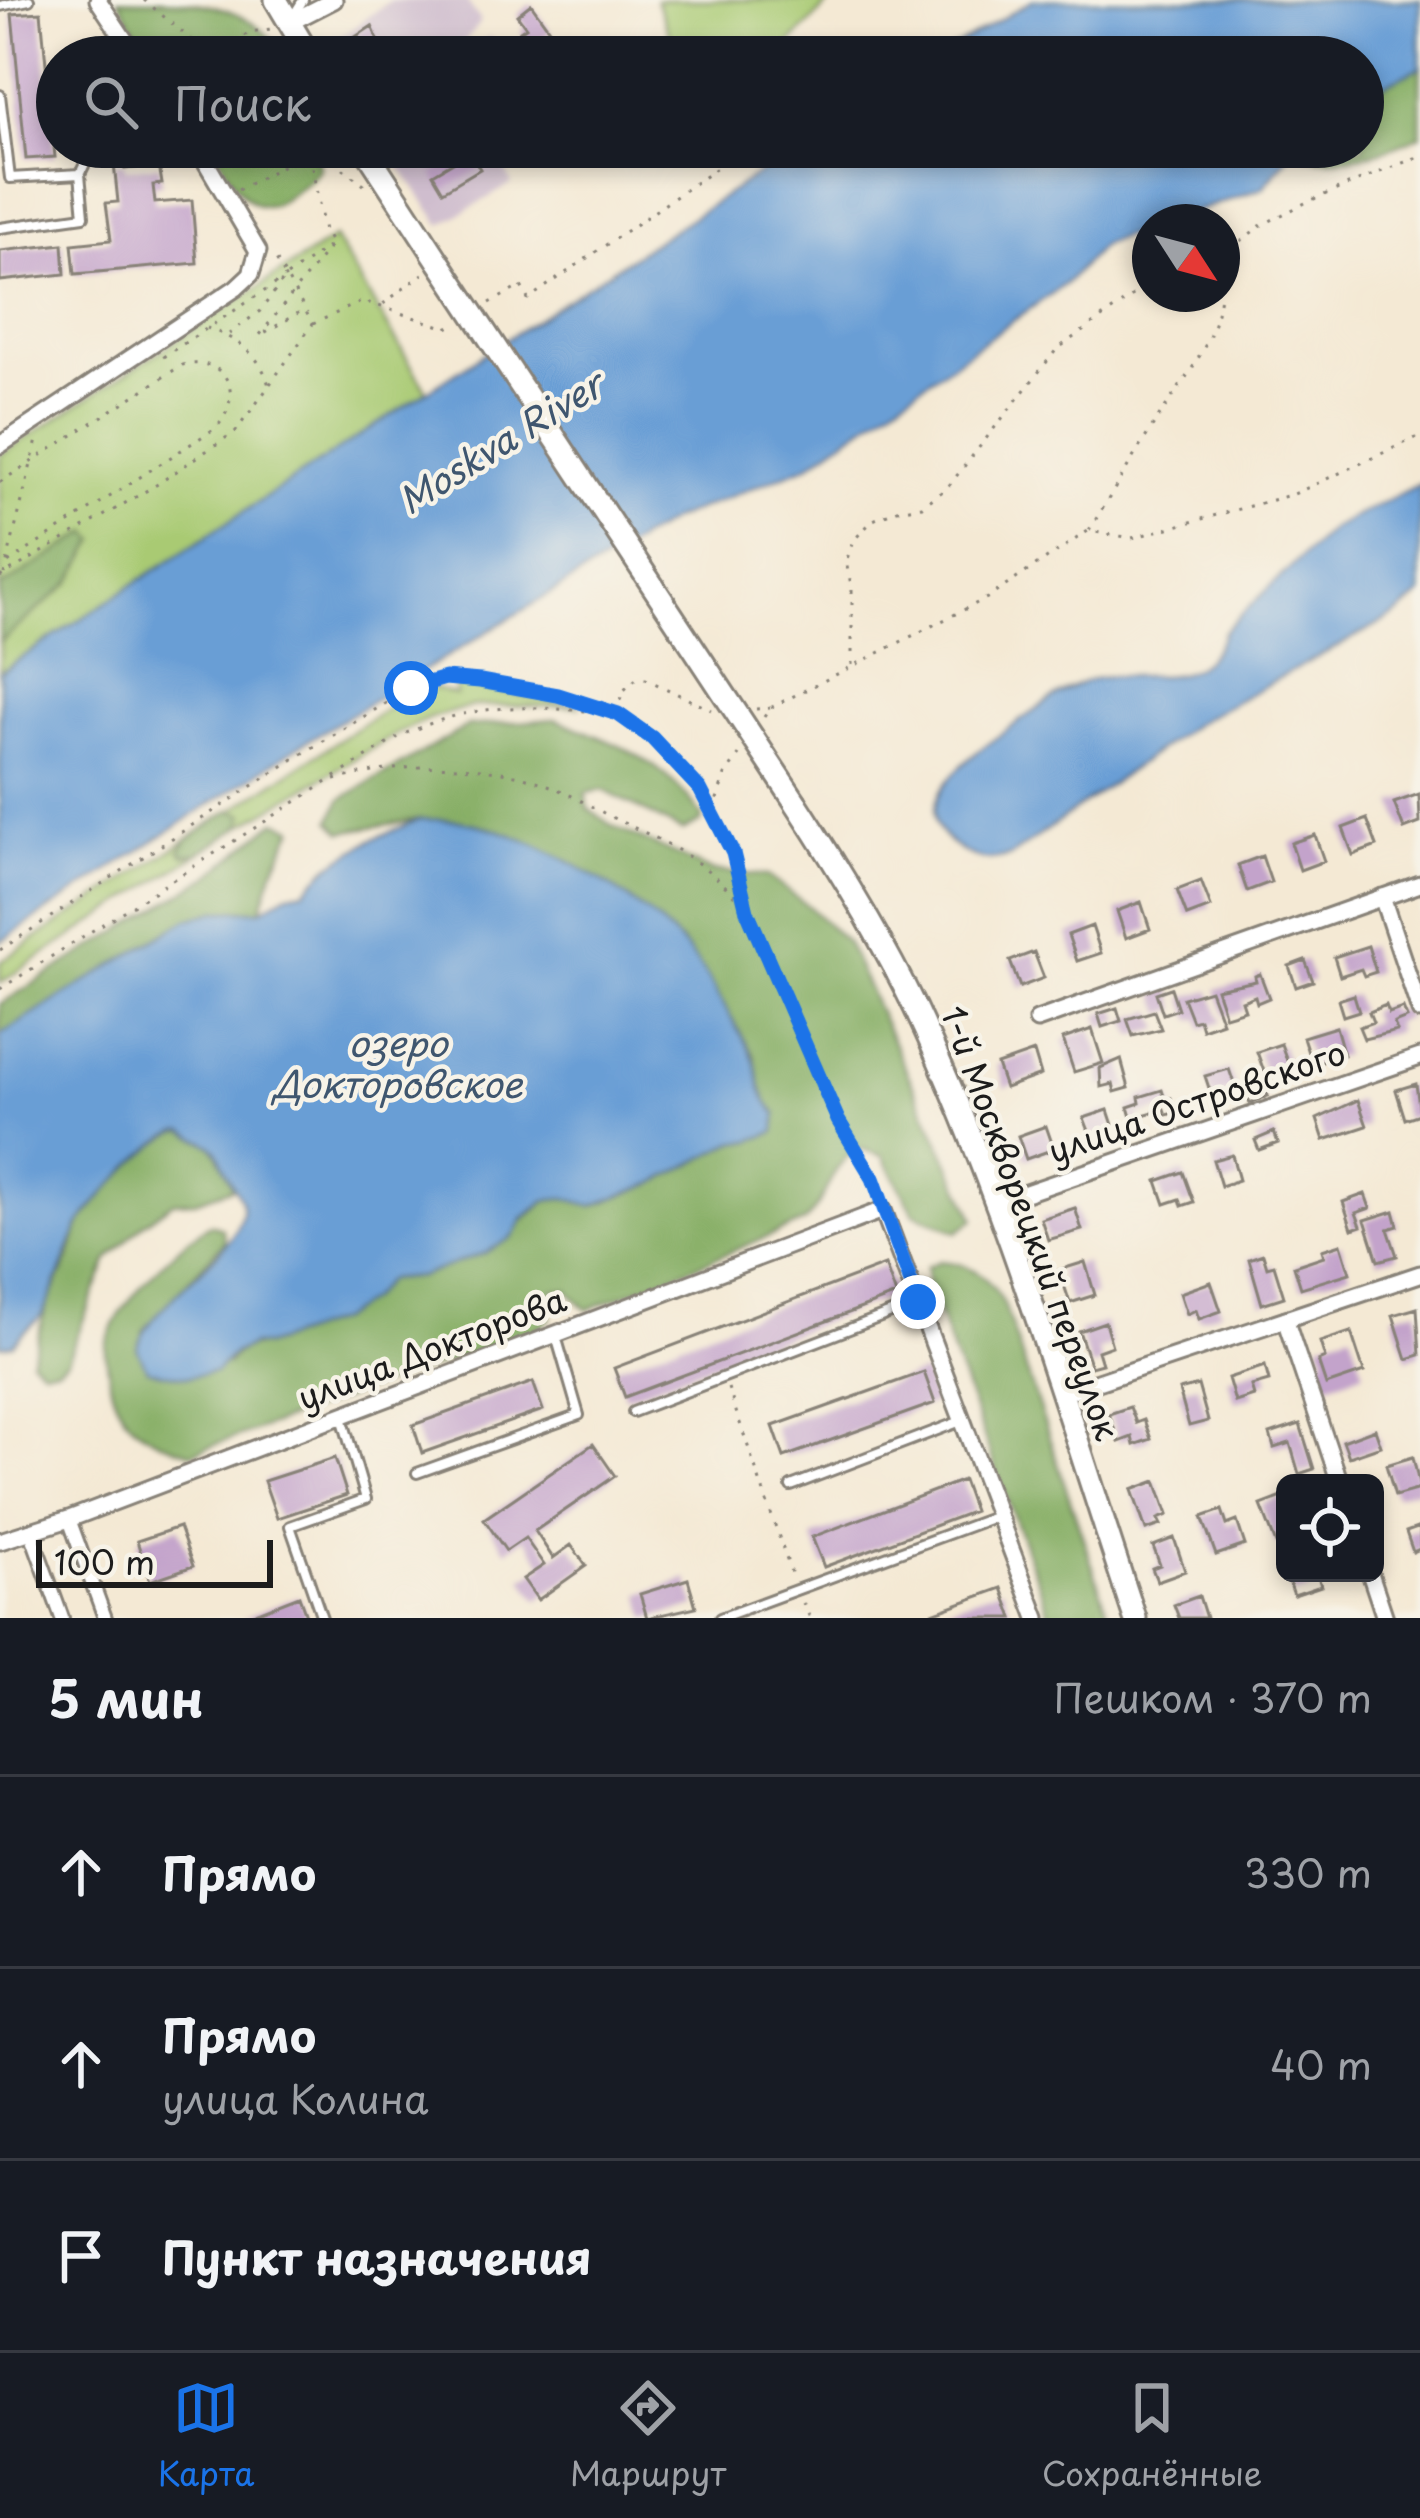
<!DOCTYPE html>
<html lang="ru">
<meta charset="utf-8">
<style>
:root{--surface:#171b24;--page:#242831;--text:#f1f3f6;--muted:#9ea1a6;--line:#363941;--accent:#1a73e8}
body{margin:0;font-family:"Playpen Sans",sans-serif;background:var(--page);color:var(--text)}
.controls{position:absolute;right:36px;bottom:36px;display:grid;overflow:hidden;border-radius:18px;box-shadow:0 6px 18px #0003}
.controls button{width:108px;height:108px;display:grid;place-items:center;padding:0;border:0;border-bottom:3px solid var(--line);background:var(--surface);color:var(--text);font:60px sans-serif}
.compass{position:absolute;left:1132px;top:204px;width:108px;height:108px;border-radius:50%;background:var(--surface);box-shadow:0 6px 18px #0003;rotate:126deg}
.scale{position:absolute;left:36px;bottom:30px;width:237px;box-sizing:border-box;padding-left:12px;border:6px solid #1c1c1c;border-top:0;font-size:33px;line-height:42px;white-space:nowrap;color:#1c1c1c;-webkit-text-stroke:9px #f7f3e8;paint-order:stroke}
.stop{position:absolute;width:36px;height:36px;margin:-27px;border:9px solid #1a73e8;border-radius:50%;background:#fff}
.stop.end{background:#1a73e8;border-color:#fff;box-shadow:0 3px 12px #0008}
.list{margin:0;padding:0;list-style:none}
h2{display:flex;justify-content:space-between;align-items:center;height:156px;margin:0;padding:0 48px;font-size:51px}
h2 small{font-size:39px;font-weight:400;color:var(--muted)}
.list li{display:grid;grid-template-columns:78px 1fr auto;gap:36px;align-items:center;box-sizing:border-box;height:192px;padding:0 48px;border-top:3px solid var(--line)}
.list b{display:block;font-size:45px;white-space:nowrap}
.list p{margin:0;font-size:39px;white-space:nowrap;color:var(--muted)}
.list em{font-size:39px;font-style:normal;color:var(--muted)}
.icon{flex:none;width:66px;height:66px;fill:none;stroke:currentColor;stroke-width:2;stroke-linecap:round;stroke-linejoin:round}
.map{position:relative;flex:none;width:1420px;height:1618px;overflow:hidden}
.search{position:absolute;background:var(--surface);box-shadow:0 6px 18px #0003;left:36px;right:36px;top:36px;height:132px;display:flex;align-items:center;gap:30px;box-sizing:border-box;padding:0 42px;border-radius:66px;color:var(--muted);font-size:45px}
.sheet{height:732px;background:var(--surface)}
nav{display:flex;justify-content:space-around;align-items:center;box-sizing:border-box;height:168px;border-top:3px solid var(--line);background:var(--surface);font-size:33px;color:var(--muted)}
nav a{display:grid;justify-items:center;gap:6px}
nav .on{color:var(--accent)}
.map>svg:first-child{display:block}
.industrial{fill:#cfbdce}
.green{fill:#a9ca73;stroke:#627348;stroke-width:3}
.forest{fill:#86ae65;stroke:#516540;stroke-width:3}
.water{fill:#699ed5;stroke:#425d78;stroke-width:3}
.building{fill:#c3a3cb}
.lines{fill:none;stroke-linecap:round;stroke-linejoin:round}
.service-casing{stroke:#888278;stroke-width:14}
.pedestrian-casing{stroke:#888278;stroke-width:18}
.minor-casing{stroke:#888278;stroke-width:21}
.tertiary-casing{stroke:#888278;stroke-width:27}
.path{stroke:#888278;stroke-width:3;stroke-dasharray:3 9;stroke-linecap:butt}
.service{stroke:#fff;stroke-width:8}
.pedestrian{stroke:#fff;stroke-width:12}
.minor{stroke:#fff;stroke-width:15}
.tertiary{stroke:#fff;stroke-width:21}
.tertiary-bridge-casing{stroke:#888278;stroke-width:27;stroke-linecap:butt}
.path-bridge{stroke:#888278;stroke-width:3;stroke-dasharray:3 9;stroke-linecap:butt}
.tertiary-bridge{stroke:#fff;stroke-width:21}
.route{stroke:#1a73e8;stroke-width:15}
.labels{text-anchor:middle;stroke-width:9;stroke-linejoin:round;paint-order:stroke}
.street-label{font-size:33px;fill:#1c1c1c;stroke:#f7f3e8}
.water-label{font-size:36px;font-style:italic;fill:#3f566f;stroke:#f7f3e8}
</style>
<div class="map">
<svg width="1420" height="1618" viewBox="0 0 1420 1618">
<rect width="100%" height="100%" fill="#f7f3e8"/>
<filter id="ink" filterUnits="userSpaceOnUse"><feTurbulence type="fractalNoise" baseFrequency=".00833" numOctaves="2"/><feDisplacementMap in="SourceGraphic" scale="24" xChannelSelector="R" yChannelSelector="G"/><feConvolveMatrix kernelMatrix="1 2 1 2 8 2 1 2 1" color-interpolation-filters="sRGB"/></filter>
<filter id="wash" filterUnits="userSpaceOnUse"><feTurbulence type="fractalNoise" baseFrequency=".004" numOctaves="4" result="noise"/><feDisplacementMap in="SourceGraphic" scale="48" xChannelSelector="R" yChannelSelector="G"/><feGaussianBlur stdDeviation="2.7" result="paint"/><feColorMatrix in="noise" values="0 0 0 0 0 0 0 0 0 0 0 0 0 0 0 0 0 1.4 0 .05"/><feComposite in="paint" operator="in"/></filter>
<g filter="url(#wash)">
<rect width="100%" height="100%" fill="#f4e9d4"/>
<path class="industrial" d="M 391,0 L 466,0 L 481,21 L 452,57 L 321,57 L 318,53 Z
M 386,147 L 494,147 L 512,184 L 441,225 Z"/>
<path class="green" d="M 656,0 L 832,0 L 777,57 L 688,57 L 672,41 Z
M 334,238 L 428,393 L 0,672 L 0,455 Z
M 455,684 L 581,706 L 473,706 L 433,717 L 400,732 L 241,826 L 0,983 L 0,962 L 388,708 L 434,688 L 456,695 Z"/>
<path class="forest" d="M 118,0 C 196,0 244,0 287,57 L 152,57 Z
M 1420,67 L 1420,136 C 1384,152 1329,171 1293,150 L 1363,147 L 1363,95 Z
M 213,147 L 313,147 L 320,168 C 310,182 298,189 284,199 C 247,225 230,172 213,147 Z
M 89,532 L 96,540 L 71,582 L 0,642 L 0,588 Z
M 555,719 C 619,745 660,757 702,816 L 701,822 L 682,831 L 603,790 L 586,793 L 588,808 L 612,826 L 712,871 L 768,876 L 808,906 L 847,943 L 975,1219 L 957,1232 L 914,1213 L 883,1156 L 859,1148 C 825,1169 830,1199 804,1222 L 587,1310 L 567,1290 L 553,1290 L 547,1298 L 551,1318 L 532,1332 L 192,1453 C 145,1440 113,1421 108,1369 C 107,1361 104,1350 107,1342 C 118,1303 177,1245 210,1224 L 222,1228 L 225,1241 L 143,1331 L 228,1364 C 236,1349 249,1345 265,1346 L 387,1280 L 419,1277 L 517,1226 L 546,1201 L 565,1198 L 593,1206 L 655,1183 L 734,1142 L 751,1141 L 760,1098 L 754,1055 L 682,943 L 650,916 L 582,872 L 420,819 L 342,832 L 331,820 L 341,799 L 468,726 Z
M 231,810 L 244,814 L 241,826 L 197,854 L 184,855 L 180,851 L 188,838 Z
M 276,821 L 294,828 L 273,871 L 261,910 L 236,910 L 52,1003 L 0,1035 L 0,1004 L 208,877 Z
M 185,1130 L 214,1146 L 233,1188 L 195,1201 L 173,1202 L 143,1224 L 108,1260 L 67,1360 L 57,1368 L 42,1369 L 31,1360 L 46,1307 L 70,1256 L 79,1225 L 109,1186 L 146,1150 L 177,1131 Z
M 940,1261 C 973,1263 988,1276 1004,1304 L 1110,1618 L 1051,1618 L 927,1283 L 926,1267 Z"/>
<path class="water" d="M 1033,0 L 1420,0 L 1420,67 L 1363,95 L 1363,57 L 938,57 Z
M 799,147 L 1296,147 L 1263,188 L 1166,222 L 1150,222 L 1150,227 L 1103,244 L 1065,284 L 807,466 L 674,519 L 297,747 L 0,942 L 0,672 Z
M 1420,484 L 1420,595 L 1399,613 L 1196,723 L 1011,856 C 987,863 972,860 952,844 C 895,798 994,740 1027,716 C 1044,704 1062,690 1082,683 C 1138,662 1197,702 1224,631 L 1332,528 Z
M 420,819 C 435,820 451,819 465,822 C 532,833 632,893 680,942 C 707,969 724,1009 745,1041 C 763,1069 754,1091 777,1114 L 775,1132 L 751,1141 L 734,1142 L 655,1183 L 592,1206 L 565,1198 L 546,1201 L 524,1218 L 513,1237 L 485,1253 L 419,1277 L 387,1280 L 370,1299 L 337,1321 L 265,1346 L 252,1345 L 233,1354 L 215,1372 L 187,1377 L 147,1370 L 137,1348 C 153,1298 233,1260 242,1212 C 245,1196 226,1179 222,1163 C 219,1150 211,1143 199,1139 C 193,1137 189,1132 184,1131 C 164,1127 87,1208 78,1227 C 66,1255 58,1284 44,1311 C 36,1325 22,1330 13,1344 L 0,1346 L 0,1035 L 188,919 L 216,911 L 261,910 L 288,893 L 305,890 L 329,866 L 371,840 Z"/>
<g id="blocks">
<path class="building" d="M 531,4 L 551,32 L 531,46 L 520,31 L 526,27 L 517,15 Z
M 41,12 L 55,157 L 26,159 L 12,14 Z
M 372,26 L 385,57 L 325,57 Z
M 490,37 L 503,57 L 479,57 L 473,47 Z
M 390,147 L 418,147 L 421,152 L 408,161 L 401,150 L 395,154 Z
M 470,152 L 480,169 L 443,191 L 433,174 Z
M 125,163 L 125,169 L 159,165 L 162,184 L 153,185 L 155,203 L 192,200 L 197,263 L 75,274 L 72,244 L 111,240 L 106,203 L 118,202 L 114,164 Z
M 63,244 L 65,274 L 0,281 L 0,251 Z
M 1419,794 L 1420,823 L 1404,829 L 1394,803 Z
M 1367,819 L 1377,846 L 1353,855 L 1343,828 Z
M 1315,835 L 1324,861 L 1300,870 L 1291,843 Z
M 1262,856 L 1271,882 L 1247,891 L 1238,865 Z
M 1201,881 L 1211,907 L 1187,916 L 1177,890 Z
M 1141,902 L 1150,929 L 1126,938 L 1117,911 Z
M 1092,926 L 1101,953 L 1077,961 L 1068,935 Z
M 1368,946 L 1376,972 L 1364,976 L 1361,969 L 1340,976 L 1334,957 Z
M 1034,952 L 1044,978 L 1020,987 L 1010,961 Z
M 1305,960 L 1313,981 L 1296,987 L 1289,966 Z
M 1260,974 L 1269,998 L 1257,1003 L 1255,996 L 1242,1001 L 1245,1010 L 1225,1016 L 1216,989 L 1256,981 L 1255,976 Z
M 1171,988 L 1178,1009 L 1163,1014 L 1156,993 Z
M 1210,990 L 1222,1022 L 1202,1029 L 1199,1019 L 1192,1021 L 1183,998 Z
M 1354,995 L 1359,1011 L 1343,1016 L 1338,1000 Z
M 1386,1005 L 1389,1013 L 1403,1008 L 1407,1018 L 1394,1023 L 1397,1031 L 1364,1039 L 1359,1027 L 1373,1022 L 1369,1012 Z
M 1117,1008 L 1121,1021 L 1102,1027 L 1098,1014 Z
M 1154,1011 L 1161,1029 L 1133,1036 L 1127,1019 Z
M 1336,1027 L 1344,1055 L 1312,1065 L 1303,1037 Z
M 1092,1029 L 1103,1063 L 1074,1072 L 1063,1039 Z
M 1281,1044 L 1289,1066 L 1265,1074 L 1257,1052 Z
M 1034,1052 L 1041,1075 L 1005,1088 L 997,1065 Z
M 1121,1059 L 1129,1088 L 1115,1092 L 1113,1084 L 1101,1087 L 1100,1068 Z
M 1229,1069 L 1236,1089 L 1212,1097 L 1205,1076 Z
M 1261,1078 L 1268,1096 L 1250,1103 L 1243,1085 Z
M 1416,1084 L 1420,1114 L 1405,1119 L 1396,1090 Z
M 1162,1090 L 1165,1099 L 1171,1098 L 1175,1113 L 1166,1115 L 1164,1109 L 1139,1116 L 1141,1122 L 1133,1124 L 1128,1107 L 1140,1103 L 1139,1097 Z
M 1358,1100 L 1367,1126 L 1324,1140 L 1317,1119 Z
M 1108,1110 L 1114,1128 L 1091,1136 L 1084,1118 Z
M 1046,1126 L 1054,1149 L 1026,1159 L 1018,1136 Z
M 1274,1132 L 1278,1143 L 1259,1150 L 1255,1140 Z
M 1232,1155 L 1239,1180 L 1221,1186 L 1213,1160 Z
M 1183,1172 L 1194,1202 L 1182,1206 L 1180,1199 L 1165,1204 L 1157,1181 Z
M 1365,1194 L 1370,1208 L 1356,1213 L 1361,1226 L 1352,1229 L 1343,1202 Z
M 1075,1208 L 1082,1230 L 1048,1240 L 1041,1219 Z
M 1394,1211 L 1398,1226 L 1388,1229 L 1397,1256 L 1378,1261 L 1365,1220 Z
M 1341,1244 L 1350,1273 L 1301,1288 L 1294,1266 L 1324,1256 L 1322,1250 Z
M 1263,1254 L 1267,1267 L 1274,1265 L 1284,1297 L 1262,1304 L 1249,1259 Z
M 1085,1262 L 1095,1295 L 1070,1303 L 1059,1270 Z
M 885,1265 L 896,1295 L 625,1397 L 614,1368 Z
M 1211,1282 L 1221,1311 L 1199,1319 L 1196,1310 L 1187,1314 L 1180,1293 Z
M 1417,1308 L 1420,1355 L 1407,1359 L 1393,1315 Z
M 1105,1322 L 1112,1346 L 1098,1351 L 1102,1364 L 1091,1367 L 1079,1331 Z
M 1351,1332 L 1364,1372 L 1326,1385 L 1318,1361 L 1325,1358 L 1320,1342 Z
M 1265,1366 L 1269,1381 L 1251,1386 L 1254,1396 L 1235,1402 L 1228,1378 Z
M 924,1372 L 935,1403 L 784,1457 L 773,1426 Z
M 533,1382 L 543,1410 L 422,1453 L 413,1425 Z
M 1198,1385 L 1208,1421 L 1189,1426 L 1179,1390 Z
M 1130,1407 L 1136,1423 L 1144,1420 L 1151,1439 L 1134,1445 L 1132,1437 L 1119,1442 L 1109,1414 Z
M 1300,1424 L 1314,1469 L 1299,1474 L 1290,1443 L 1274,1448 L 1270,1434 Z
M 1375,1429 L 1381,1446 L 1349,1457 L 1343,1441 Z
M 593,1444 L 615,1476 L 535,1531 L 553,1558 L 571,1545 L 586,1566 L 538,1600 L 523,1579 L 544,1565 L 525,1538 L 506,1551 L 484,1519 Z
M 1413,1457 L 1420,1489 L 1395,1496 L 1386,1465 Z
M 335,1458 L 347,1495 L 277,1518 L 264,1481 Z
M 963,1480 L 974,1511 L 824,1567 L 812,1537 Z
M 1156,1481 L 1168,1515 L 1158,1519 L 1161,1525 L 1146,1530 L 1132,1490 Z
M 1285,1496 L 1285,1540 L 1276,1544 L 1261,1505 Z
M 1222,1510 L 1227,1525 L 1237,1521 L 1245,1545 L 1216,1555 L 1202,1517 Z
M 179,1527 L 193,1566 L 150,1581 L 137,1541 Z
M 1420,1527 L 1420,1549 L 1413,1552 L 1406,1532 Z
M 1174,1538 L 1185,1571 L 1157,1581 L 1152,1568 L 1160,1565 L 1153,1546 Z
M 1286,1573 L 1317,1573 L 1321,1586 L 1294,1595 Z
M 688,1579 L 696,1607 L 647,1618 L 640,1594 Z
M 1002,1588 L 1013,1618 L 922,1618 L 921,1617 Z
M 299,1596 L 307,1618 L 243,1618 Z
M 1199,1596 L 1206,1618 L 1179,1618 L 1174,1605 Z"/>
</g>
</g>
<g filter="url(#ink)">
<use href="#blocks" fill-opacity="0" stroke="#888278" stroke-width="3"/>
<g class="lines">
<defs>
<path id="service" d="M 0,6 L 29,0
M 293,16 L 303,0
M 0,95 L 10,178 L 80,174
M 0,228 L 84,216 L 80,174 L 93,147
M 633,1412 L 917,1303
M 417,1473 L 579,1415 L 556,1336
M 791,1486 L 961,1421
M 322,1618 L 290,1526 L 366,1499 L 342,1417
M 720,1618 L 997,1516"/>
<path id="pedestrian" d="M 69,1519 L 105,1618
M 30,1530 L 62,1618"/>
<path id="minor" d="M 98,0 L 136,57
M 289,23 L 334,0
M 0,445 L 236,288 L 251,274 L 258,251 L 197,147
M 1382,897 L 1420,1011
M 1037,1020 L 1420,884
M 994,1204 L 1420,1057
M 1285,1319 L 1340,1483
M 1062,1394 L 1420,1274
M 0,1541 L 69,1519 L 883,1210 L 1037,1618
M 1370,1573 L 1385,1618"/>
<path id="tertiary" d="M 276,0 L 310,57
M 364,147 L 439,262
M 796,803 C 839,869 881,937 915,1008 C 1007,1203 1067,1414 1135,1618"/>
</defs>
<use href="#service" class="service-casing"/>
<use href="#pedestrian" class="pedestrian-casing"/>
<use href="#minor" class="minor-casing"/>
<use href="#tertiary" class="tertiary-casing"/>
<path class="path" d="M 144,0 L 212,57
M 215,57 L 250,32 L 271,29
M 303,147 L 309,151 L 324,231 L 332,244
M 238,190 L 309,151 L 328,157 L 364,185
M 1222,256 L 1260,226 L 1309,201 L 1420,156
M 1222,284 L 1225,257
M 490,303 L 521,286 L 528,299 L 717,168
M 383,304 L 423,274
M 313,324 L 363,301 L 447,328 L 456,323
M 229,334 L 260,311 L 285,278
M 163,357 L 286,277
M 270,384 L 313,324 L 274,256
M 0,482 L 182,365 C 227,356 245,393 217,427 L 0,568
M 1089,530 C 1111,496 1131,460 1153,426 C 1181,381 1215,348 1220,294
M 4,574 L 37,440
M 0,577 L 156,485 L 236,431 L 269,386 C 261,354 237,339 207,328
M 852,665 L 852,589 L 846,562 L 853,541 L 873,520 L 897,510 L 922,506 L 947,488 L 1057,349 L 1150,284
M 756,709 L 770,708
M 618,712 L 622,692 L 636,679 L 646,679 L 711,710
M 764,717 L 770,708 L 989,597 L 1088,531 L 1132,538 L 1294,494 L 1420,436
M 335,780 C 403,762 488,760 553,787 C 576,797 597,810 619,821 C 671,844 711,864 745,909
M 713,811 L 725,775 L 739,755
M 0,950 L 297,757 L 411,688 L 445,678 L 558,695 L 618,714 L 633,723 L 674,759 L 700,789 L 733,853 L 747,911 L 838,1120 L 873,1178 L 879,1196
M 0,989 L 400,736 C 478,700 526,706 609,713
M 728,1388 L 793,1578
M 803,1603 L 810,1618"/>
<use href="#service" class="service"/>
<use href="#pedestrian" class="pedestrian"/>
<use href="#minor" class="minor"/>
<use href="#tertiary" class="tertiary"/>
<defs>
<path id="tertiary-bridge" d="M 439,262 L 796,803"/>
</defs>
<use href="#tertiary-bridge" class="tertiary-bridge-casing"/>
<path class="path-bridge" d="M 287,276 L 332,244 L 259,336 L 305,309"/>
<use href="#tertiary-bridge" class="tertiary-bridge"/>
</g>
</g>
<g class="lines" filter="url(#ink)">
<path class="route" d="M 411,688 L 445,678 L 480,681 L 558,695 L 618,714 L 652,738 L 700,789 L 733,853 L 747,911 L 838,1120 L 873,1178 L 918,1302"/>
</g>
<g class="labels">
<g class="street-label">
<text transform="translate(1197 1102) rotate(-19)" y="12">улица Островского</text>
<text transform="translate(1030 1223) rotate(70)" y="12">1-й Москворецкий переулок</text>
<text transform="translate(432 1349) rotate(-21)" y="12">улица Докторова</text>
</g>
<g class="water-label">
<text transform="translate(501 443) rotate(-32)" y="13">Moskva River</text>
<text x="398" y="1057">озеро<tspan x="398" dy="41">Докторовское</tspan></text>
</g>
</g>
</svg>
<div class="controls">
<button><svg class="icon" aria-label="locate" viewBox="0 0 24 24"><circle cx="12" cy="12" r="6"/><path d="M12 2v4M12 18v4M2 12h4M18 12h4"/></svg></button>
</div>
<svg class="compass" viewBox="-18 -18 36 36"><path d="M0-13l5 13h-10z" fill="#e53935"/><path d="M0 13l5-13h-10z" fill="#9ea1a6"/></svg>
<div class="scale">100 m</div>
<div class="stop" style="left:411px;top:688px"></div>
<div class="stop end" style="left:918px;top:1302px"></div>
<div class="search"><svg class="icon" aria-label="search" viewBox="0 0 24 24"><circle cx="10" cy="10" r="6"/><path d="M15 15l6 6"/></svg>Поиск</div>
</div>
<section class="sheet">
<h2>5 мин<small>Пешком · 370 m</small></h2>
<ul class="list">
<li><svg class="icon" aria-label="ahead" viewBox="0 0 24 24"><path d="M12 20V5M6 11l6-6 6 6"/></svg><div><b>Прямо</b></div><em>330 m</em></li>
<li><svg class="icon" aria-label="ahead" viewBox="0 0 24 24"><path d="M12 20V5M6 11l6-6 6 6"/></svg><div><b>Прямо</b><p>улица Колина</p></div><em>40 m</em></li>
<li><svg class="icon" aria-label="arrive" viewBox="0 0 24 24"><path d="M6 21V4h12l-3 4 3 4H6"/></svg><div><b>Пункт назначения</b></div></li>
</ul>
</section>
<nav>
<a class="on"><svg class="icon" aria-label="map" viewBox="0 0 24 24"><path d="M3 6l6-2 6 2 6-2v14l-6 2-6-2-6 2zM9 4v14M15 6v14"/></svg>Карта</a>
<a><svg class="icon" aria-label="directions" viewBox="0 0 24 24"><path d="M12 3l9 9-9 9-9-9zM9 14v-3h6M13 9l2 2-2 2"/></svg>Маршрут</a>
<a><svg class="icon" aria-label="saved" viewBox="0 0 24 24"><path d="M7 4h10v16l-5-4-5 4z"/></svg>Сохранённые</a>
</nav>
